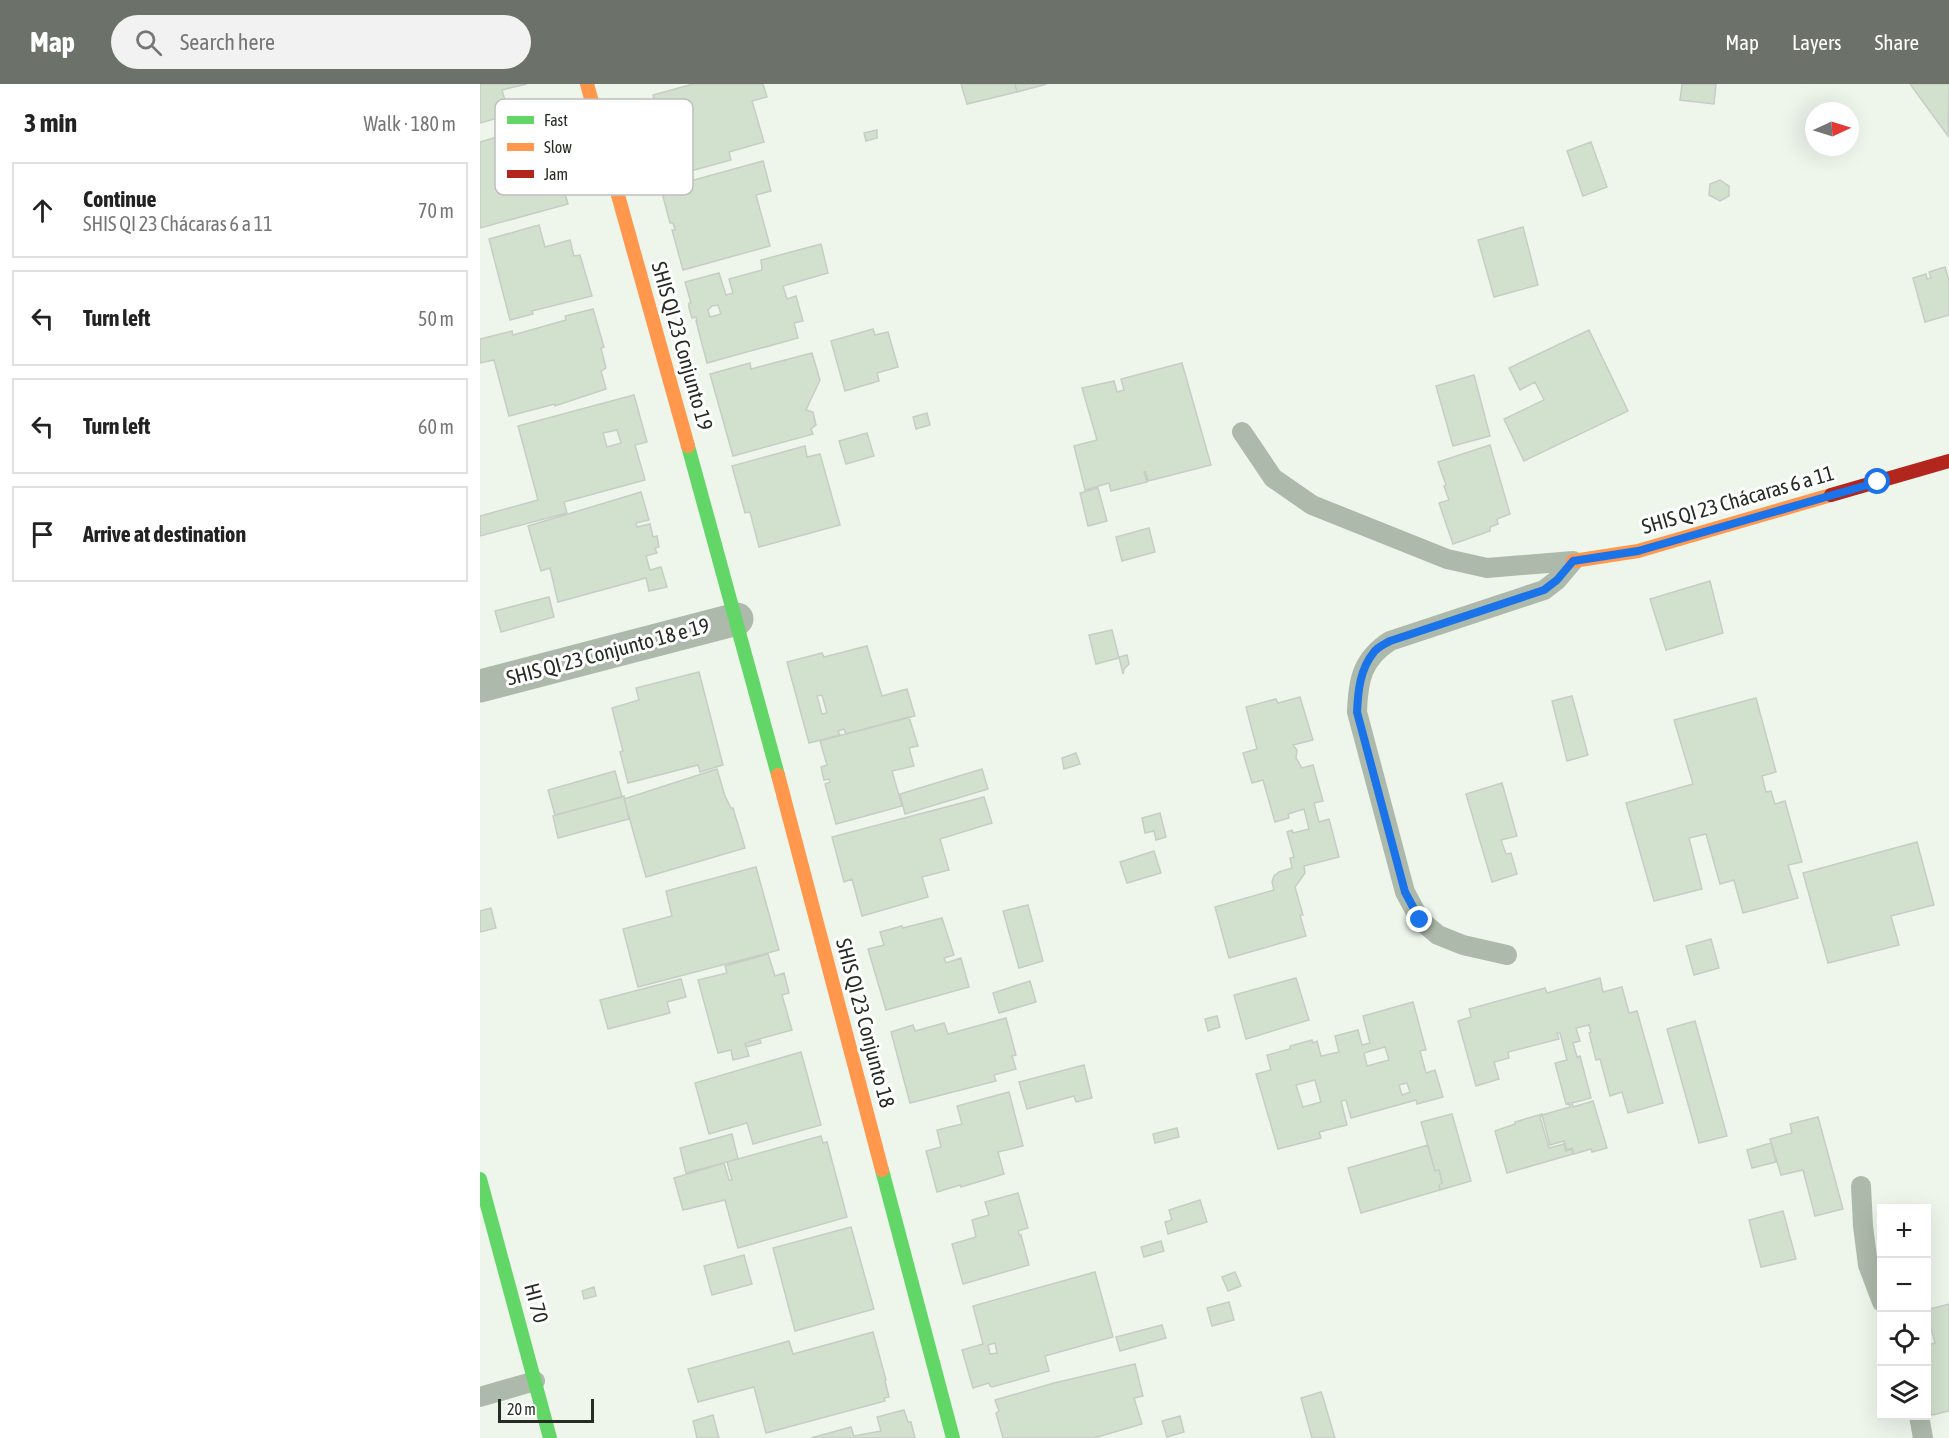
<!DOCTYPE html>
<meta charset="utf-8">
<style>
:root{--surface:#fff;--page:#f2f2f2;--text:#222;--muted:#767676;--line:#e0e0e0;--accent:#6c726a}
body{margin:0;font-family:"Asap Condensed",sans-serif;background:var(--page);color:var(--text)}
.controls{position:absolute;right:18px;bottom:18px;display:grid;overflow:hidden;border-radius:0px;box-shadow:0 6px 24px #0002}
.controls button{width:54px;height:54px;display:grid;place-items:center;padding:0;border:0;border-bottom:2px solid var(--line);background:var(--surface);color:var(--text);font:30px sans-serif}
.compass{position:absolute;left:1325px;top:18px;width:54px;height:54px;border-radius:50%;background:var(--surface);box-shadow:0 6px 24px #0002;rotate:86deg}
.scale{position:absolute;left:18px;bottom:15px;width:96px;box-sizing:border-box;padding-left:6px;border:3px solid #262b24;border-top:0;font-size:16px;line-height:21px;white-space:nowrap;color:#262b24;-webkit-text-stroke:4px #fff;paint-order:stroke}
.stop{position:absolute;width:18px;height:18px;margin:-14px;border:4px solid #1a73e8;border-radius:50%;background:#fff}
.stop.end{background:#1a73e8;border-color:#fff;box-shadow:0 2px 6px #0008}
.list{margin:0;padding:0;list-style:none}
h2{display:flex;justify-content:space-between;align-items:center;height:78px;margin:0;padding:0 24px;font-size:26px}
h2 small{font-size:20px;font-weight:400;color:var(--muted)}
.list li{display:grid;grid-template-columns:39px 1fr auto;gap:18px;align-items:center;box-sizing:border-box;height:96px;margin:0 12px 12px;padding:0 12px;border:2px solid var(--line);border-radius:0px}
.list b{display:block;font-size:22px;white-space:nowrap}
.list p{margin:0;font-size:20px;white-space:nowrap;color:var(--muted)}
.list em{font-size:20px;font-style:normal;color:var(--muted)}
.icon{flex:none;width:33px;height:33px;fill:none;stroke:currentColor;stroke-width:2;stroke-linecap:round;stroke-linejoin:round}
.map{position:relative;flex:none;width:1469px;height:1354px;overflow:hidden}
header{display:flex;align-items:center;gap:36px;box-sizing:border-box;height:84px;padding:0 30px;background:var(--accent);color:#fff}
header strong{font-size:28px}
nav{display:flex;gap:33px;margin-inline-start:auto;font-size:21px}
.search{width:420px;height:54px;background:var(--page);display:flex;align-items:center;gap:15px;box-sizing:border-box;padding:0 21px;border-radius:33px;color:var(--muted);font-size:22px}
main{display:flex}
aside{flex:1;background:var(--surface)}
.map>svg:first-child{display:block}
.building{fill:#d1e1cd;stroke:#c7cdc6;stroke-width:1.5;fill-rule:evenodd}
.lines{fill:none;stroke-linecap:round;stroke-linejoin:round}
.lane{stroke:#adb9ab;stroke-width:20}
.street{stroke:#adb9ab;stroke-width:33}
.fast{stroke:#63d668;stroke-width:14}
.slow{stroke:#ff974d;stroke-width:14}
.jam{stroke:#b3261e;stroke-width:14}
.route{stroke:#1a73e8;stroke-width:8}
.labels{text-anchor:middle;stroke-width:6;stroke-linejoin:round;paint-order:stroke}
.street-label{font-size:21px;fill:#262b24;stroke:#fff}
.key{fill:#fff;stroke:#bebfbd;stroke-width:1.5}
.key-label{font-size:16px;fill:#262b24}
</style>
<header>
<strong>Map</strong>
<div class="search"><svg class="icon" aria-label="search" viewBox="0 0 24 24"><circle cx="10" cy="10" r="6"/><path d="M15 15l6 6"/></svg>Search here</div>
<nav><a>Map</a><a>Layers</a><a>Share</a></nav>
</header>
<main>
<aside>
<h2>3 min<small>Walk · 180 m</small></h2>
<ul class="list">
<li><svg class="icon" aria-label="ahead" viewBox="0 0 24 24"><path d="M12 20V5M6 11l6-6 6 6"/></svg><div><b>Continue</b><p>SHIS QI 23 Chácaras 6 a 11</p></div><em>70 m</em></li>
<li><svg class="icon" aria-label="left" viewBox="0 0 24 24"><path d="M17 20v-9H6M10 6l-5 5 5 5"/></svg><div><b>Turn left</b></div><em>50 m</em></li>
<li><svg class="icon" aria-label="left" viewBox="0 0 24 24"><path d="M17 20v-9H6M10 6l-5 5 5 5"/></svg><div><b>Turn left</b></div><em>60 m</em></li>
<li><svg class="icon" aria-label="arrive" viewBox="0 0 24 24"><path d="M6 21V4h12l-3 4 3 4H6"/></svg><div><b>Arrive at destination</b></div></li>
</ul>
</aside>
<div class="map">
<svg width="1469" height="1354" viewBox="0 0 1469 1354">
<rect width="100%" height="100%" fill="#eef6ec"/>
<path class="building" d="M 0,0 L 47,0 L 22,6 L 29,31 L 0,39 Z
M 213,0 L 283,0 L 287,13 L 272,17 L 284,58 L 249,68 L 251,76 L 185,94 L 166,24 L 176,22 L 173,11 Z
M 481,0 L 535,0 L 537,8 L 487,20 Z
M 535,0 L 567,0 L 537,8 Z
M 1202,0 L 1236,0 L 1234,20 L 1200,16 Z
M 1430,0 L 1469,0 L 1468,52 Z
M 76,35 L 89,81 L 78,84 L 88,120 L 0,144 L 0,58 Z
M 397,46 L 397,54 L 386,57 L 384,49 Z
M 1111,58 L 1127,103 L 1103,112 L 1087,67 Z
M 283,77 L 291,107 L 276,111 L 290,162 L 203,186 L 192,146 L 195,146 L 193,139 L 190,139 L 181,105 Z
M 1240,96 L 1249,102 L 1249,112 L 1240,117 L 1229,111 L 1230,100 Z
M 59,141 L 65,163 L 90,156 L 94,172 L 100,171 L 112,212 L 52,227 L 53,230 L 30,236 L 9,155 Z
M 1043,143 L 1058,201 L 1014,213 L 998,156 Z
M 341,160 L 348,189 L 303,202 L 307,215 L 316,212 L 323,237 L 314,239 L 318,254 L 227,279 L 216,237 L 217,237 L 216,233 L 212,234 L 209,224 L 209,219 L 211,219 L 205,198 L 239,189 L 246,211 L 253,209 L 249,195 L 282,186 L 281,176 ZM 238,221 L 241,230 L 230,233 L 228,226 L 232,222 Z
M 1465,183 L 1469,197 L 1469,231 L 1445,238 L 1433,194 L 1446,190 L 1447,195 L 1451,194 L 1449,188 Z
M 113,225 L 124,263 L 121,264 L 126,284 L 121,287 L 126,305 L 75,322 L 75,320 L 29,332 L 14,276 L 0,279 L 0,255 L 32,247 L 33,251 L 86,236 L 85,232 Z
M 393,245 L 395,251 L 408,248 L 418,283 L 397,289 L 399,297 L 365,307 L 351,257 Z
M 1109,246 L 1148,327 L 1044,377 L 1024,335 L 1064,316 L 1055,298 L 1040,306 L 1029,284 Z
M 332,269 L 340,296 L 326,326 L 333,328 L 336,341 L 331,345 L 333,350 L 253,372 L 230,290 L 270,279 L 271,285 Z
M 702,279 L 731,381 L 668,397 L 666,388 L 664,388 L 667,398 L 631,407 L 629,399 L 605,406 L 594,362 L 617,356 L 602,304 L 634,297 L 637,308 L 644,306 L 641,295 Z
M 994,291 L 1010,352 L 973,362 L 956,302 Z
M 154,311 L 167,358 L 155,361 L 165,396 L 84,418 L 87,429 L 0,452 L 0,432 L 58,416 L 38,342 ZM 137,346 L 141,359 L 127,363 L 123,349 Z
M 447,329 L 450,341 L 436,345 L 433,333 Z
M 387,349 L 394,372 L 366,380 L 359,357 Z
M 1010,361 L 1030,430 L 1017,435 L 1018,440 L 1010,443 L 1010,447 L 973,460 L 959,419 L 969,416 L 964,402 L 966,401 L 958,378 Z
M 325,362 L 327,373 L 340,370 L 360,441 L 279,463 L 270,428 L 265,429 L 252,382 Z
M 618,404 L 627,437 L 608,442 L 600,409 Z
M 161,408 L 169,436 L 156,439 L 157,443 L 170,440 L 173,453 L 177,452 L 179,463 L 175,464 L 177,469 L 166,472 L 170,486 L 181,483 L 187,503 L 169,507 L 166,494 L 78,518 L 70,484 L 61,487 L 48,442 Z
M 669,444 L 675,468 L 642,477 L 636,453 Z
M 1230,497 L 1243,549 L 1186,566 L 1170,515 Z
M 69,513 L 74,533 L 21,548 L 15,527 Z
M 632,546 L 639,574 L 616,580 L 609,551 Z
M 387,562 L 402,612 L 427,605 L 435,632 L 366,650 L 364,645 L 358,647 L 360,651 L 329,659 L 307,578 L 342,569 L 344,573 ZM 342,611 L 347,629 L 342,630 L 337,612 Z
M 647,571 L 649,580 L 644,585 L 643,590 L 639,573 Z
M 219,588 L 243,681 L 220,688 L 218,681 L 148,699 L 140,668 L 143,667 L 132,624 L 159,616 L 156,604 Z
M 1092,612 L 1108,671 L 1087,677 L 1072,617 Z
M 820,613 L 833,656 L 813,661 L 817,666 L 816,674 L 822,684 L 833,681 L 843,717 L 834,719 L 839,738 L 849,735 L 859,773 L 824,782 L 825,789 L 815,803 L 823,831 L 820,831 L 826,852 L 749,874 L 735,823 L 794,806 L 792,798 L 794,792 L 799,788 L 812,784 L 810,774 L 814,773 L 807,748 L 812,746 L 813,749 L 829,745 L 824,725 L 808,730 L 809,734 L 795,738 L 783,696 L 772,699 L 763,669 L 777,665 L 766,623 L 796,615 L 798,619 Z
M 1276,614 L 1296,688 L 1282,692 L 1286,708 L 1291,707 L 1295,720 L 1305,717 L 1322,778 L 1308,781 L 1318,814 L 1263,829 L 1254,796 L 1240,800 L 1226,750 L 1209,754 L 1222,805 L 1174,817 L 1146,719 L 1213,700 L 1194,636 Z
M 429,633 L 438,662 L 429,664 L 434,682 L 412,687 L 422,722 L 356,740 L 345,700 L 350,698 L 349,695 L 344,696 L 341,683 L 347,681 L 340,657 Z
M 596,669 L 600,680 L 584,685 L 582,674 Z
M 237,685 L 245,712 L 251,724 L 253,724 L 265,764 L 166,793 L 144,715 Z
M 502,685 L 508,705 L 425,730 L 420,710 Z
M 135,687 L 142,713 L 75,731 L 68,706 Z
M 1022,699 L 1037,752 L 1021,756 L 1026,770 L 1031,769 L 1037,790 L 1012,798 L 986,710 Z
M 144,712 L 149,735 L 78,754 L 73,732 Z
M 504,713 L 512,739 L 460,755 L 469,786 L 442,793 L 448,813 L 382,832 L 372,795 L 364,798 L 352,753 Z
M 680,729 L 686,753 L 676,756 L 674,747 L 665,749 L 662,734 Z
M 1437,758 L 1454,821 L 1411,832 L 1419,861 L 1348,879 L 1323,789 Z
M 674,767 L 681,789 L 647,799 L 640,778 Z
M 276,783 L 299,866 L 158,903 L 143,845 L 192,832 L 186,807 Z
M 548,821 L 563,877 L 539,884 L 523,827 Z
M 11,824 L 16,844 L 0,848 L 0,827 Z
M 462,834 L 474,871 L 464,874 L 466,879 L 481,874 L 489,903 L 406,926 L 388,865 L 404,861 L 400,848 L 422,842 L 423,844 Z
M 1231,855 L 1239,884 L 1214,891 L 1206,862 Z
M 288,870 L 295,892 L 304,889 L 309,909 L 302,911 L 312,946 L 265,959 L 269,972 L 253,976 L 251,966 L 238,969 L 218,896 L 247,889 L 245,882 Z
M 816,894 L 829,936 L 766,955 L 754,911 Z
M 1120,894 L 1123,908 L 1142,903 L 1149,929 L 1157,927 L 1183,1019 L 1148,1029 L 1142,1008 L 1130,1012 L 1120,975 L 1116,976 L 1109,949 L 1111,948 L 1109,941 L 1096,944 L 1100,957 L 1093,959 L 1097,973 L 1100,972 L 1111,1014 L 1092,1019 L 1093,1023 L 1113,1017 L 1127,1064 L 1112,1068 L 1111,1065 L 1094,1070 L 1092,1064 L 1087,1066 L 1084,1057 L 1070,1061 L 1062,1031 L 1090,1023 L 1089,1019 L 1086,1020 L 1075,979 L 1087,976 L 1080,949 L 1077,949 L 1079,955 L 1028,968 L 1029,974 L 1014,978 L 1019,995 L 996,1002 L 978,937 L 991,933 L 989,925 L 1065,904 L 1067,909 Z
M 201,895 L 206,913 L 187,918 L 190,929 L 128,945 L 120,916 Z
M 550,897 L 556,918 L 519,929 L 513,909 Z
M 933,918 L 946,966 L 940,967 L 946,989 L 955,986 L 963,1013 L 937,1020 L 936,1016 L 871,1034 L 866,1016 L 861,1017 L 867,1041 L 839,1048 L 841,1054 L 798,1065 L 776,990 L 791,986 L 787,971 L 810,965 L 810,962 L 832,956 L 833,959 L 837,957 L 841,972 L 859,968 L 855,952 L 878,946 L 882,961 L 890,959 L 883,932 ZM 905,963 L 909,976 L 887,982 L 884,969 ZM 835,996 L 841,1018 L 823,1023 L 816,1001 ZM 927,999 L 930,1008 L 922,1011 L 919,1001 Z
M 737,932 L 740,943 L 728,947 L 725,935 Z
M 526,934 L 536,971 L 532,972 L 536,985 L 514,991 L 516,997 L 430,1019 L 411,948 L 433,941 L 435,947 L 464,939 L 468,950 Z
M 1215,937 L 1247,1052 L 1219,1059 L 1187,945 Z
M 280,955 L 281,959 L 266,963 L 265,959 Z
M 321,968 L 341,1041 L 273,1060 L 267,1039 L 229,1050 L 215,999 Z
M 604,981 L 612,1014 L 596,1018 L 594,1012 L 547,1025 L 539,998 Z
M 529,1008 L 543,1062 L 518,1068 L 524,1090 L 481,1103 L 480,1101 L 457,1108 L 446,1067 L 461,1063 L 457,1046 L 482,1040 L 477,1022 Z
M 972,1030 L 991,1097 L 960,1106 L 959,1101 L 962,1099 L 959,1086 L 955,1087 L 941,1038 Z
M 1062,1030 L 1062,1032 L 1060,1033 L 1069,1064 L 1084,1060 L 1086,1067 L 1092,1065 L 1093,1070 L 1027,1089 L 1015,1047 L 1035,1040 L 1035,1038 Z
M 1338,1033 L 1363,1125 L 1335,1132 L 1323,1086 L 1301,1091 L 1290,1055 L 1312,1049 L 1310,1040 Z
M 697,1044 L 699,1053 L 675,1059 L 673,1050 Z
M 252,1050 L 258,1075 L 206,1089 L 200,1064 Z
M 341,1052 L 343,1059 L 347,1058 L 367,1133 L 258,1164 L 245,1116 L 203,1126 L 194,1094 L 244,1079 L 249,1096 L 252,1096 L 247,1078 Z
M 1291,1059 L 1296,1078 L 1272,1084 L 1267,1066 Z
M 948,1061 L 955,1087 L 959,1086 L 962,1099 L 959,1101 L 960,1106 L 881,1129 L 868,1084 Z
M 538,1109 L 548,1144 L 538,1147 L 540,1152 L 541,1151 L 549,1181 L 483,1200 L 472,1160 L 496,1153 L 492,1136 L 509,1131 L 505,1118 Z
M 720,1116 L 727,1138 L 688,1150 L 685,1138 L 692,1136 L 689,1126 Z
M 1303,1127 L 1316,1175 L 1281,1183 L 1269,1136 Z
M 371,1143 L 394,1225 L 315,1247 L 293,1164 Z
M 681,1157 L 684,1167 L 664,1173 L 661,1163 Z
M 264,1171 L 272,1200 L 232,1211 L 224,1182 Z
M 615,1188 L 633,1253 L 565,1272 L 569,1287 L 512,1303 L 510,1302 L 509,1299 L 493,1304 L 482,1266 L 503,1260 L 493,1222 ZM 515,1259 L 517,1269 L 510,1270 L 508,1261 Z
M 755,1188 L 761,1202 L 748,1207 L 742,1193 Z
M 114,1203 L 116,1212 L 104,1215 L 102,1207 Z
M 749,1218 L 754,1236 L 732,1242 L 727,1224 Z
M 1469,1220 L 1469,1327 L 1452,1331 L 1446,1312 L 1446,1257 L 1448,1261 L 1455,1259 L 1446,1226 Z
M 682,1241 L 686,1254 L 640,1267 L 636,1253 Z
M 393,1248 L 406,1296 L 405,1297 L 409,1313 L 404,1314 L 405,1317 L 286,1349 L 274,1303 L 218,1318 L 208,1285 L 309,1257 L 313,1270 Z
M 655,1280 L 663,1312 L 654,1314 L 662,1340 L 614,1354 L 523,1354 L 516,1329 L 519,1327 L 515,1316 L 574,1299 Z
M 841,1308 L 842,1310 L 855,1354 L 832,1354 L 821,1314 Z
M 424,1326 L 428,1338 L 431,1338 L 435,1354 L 331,1354 L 371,1343 L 374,1352 L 401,1347 L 397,1333 Z
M 233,1331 L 239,1354 L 217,1354 L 213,1337 Z
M 700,1332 L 704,1348 L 687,1353 L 682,1337 Z"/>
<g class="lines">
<path class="lane" d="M 762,348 L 793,394 L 832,421 L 967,475 L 1007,484 L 1093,477
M 1027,871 L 983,861 L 958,851 L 940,836 L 925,808 L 877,628 C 878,596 882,575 910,557 L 1064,506 L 1077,496 L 1093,477
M 1381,1102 L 1383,1142 L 1388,1181 L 1402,1218
M 0,1313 L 55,1297
M 1439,1332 L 1443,1354"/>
<path class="street" d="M 0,602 L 257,535"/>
<path class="fast" d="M 208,362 L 298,691
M 402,1086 L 473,1354
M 0,1095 L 70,1354"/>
<path class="slow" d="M 107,0 L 208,362
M 1093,477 L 1158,467 L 1351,411
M 298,691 L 402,1086"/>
<path class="jam" d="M 1351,411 L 1469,377"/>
</g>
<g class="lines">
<path class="route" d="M 940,836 L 925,808 L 877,628 C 878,607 880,585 894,568 C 898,563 905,560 910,557 L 1064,506 L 1077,496 L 1093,477 L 1158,467 L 1398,398"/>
</g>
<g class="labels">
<g class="street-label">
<text transform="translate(202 262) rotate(74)" y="7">SHIS QI 23 Conjunto 19</text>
<text transform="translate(1258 416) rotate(-16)" y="7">SHIS QI 23 Chácaras 6 a 11</text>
<text transform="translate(128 568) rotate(-15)" y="7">SHIS QI 23 Conjunto 18 e 19</text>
<text transform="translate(385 939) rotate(75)" y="7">SHIS QI 23 Conjunto 18</text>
<text transform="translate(56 1219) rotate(75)" y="7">HI 70</text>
</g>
</g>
<rect x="15" y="15" width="198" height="96" rx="9" class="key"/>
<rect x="27" y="32" width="27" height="8" fill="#63d668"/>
<rect x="27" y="59" width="27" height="8" fill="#ff974d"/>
<rect x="27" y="86" width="27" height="8" fill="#b3261e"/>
<g class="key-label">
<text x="64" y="42">Fast</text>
<text x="64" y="69">Slow</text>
<text x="64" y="96">Jam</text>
</g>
</svg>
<div class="controls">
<button>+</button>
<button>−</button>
<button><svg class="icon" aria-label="locate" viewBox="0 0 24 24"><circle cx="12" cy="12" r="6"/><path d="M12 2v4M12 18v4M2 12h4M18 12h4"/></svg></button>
<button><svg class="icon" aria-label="layers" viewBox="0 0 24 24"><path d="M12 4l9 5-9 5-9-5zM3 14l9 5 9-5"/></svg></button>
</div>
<svg class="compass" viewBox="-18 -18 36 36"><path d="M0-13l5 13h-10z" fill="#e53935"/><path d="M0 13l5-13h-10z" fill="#767676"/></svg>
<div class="scale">20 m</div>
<div class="stop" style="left:1398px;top:398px"></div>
<div class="stop end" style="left:940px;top:836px"></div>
</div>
</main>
